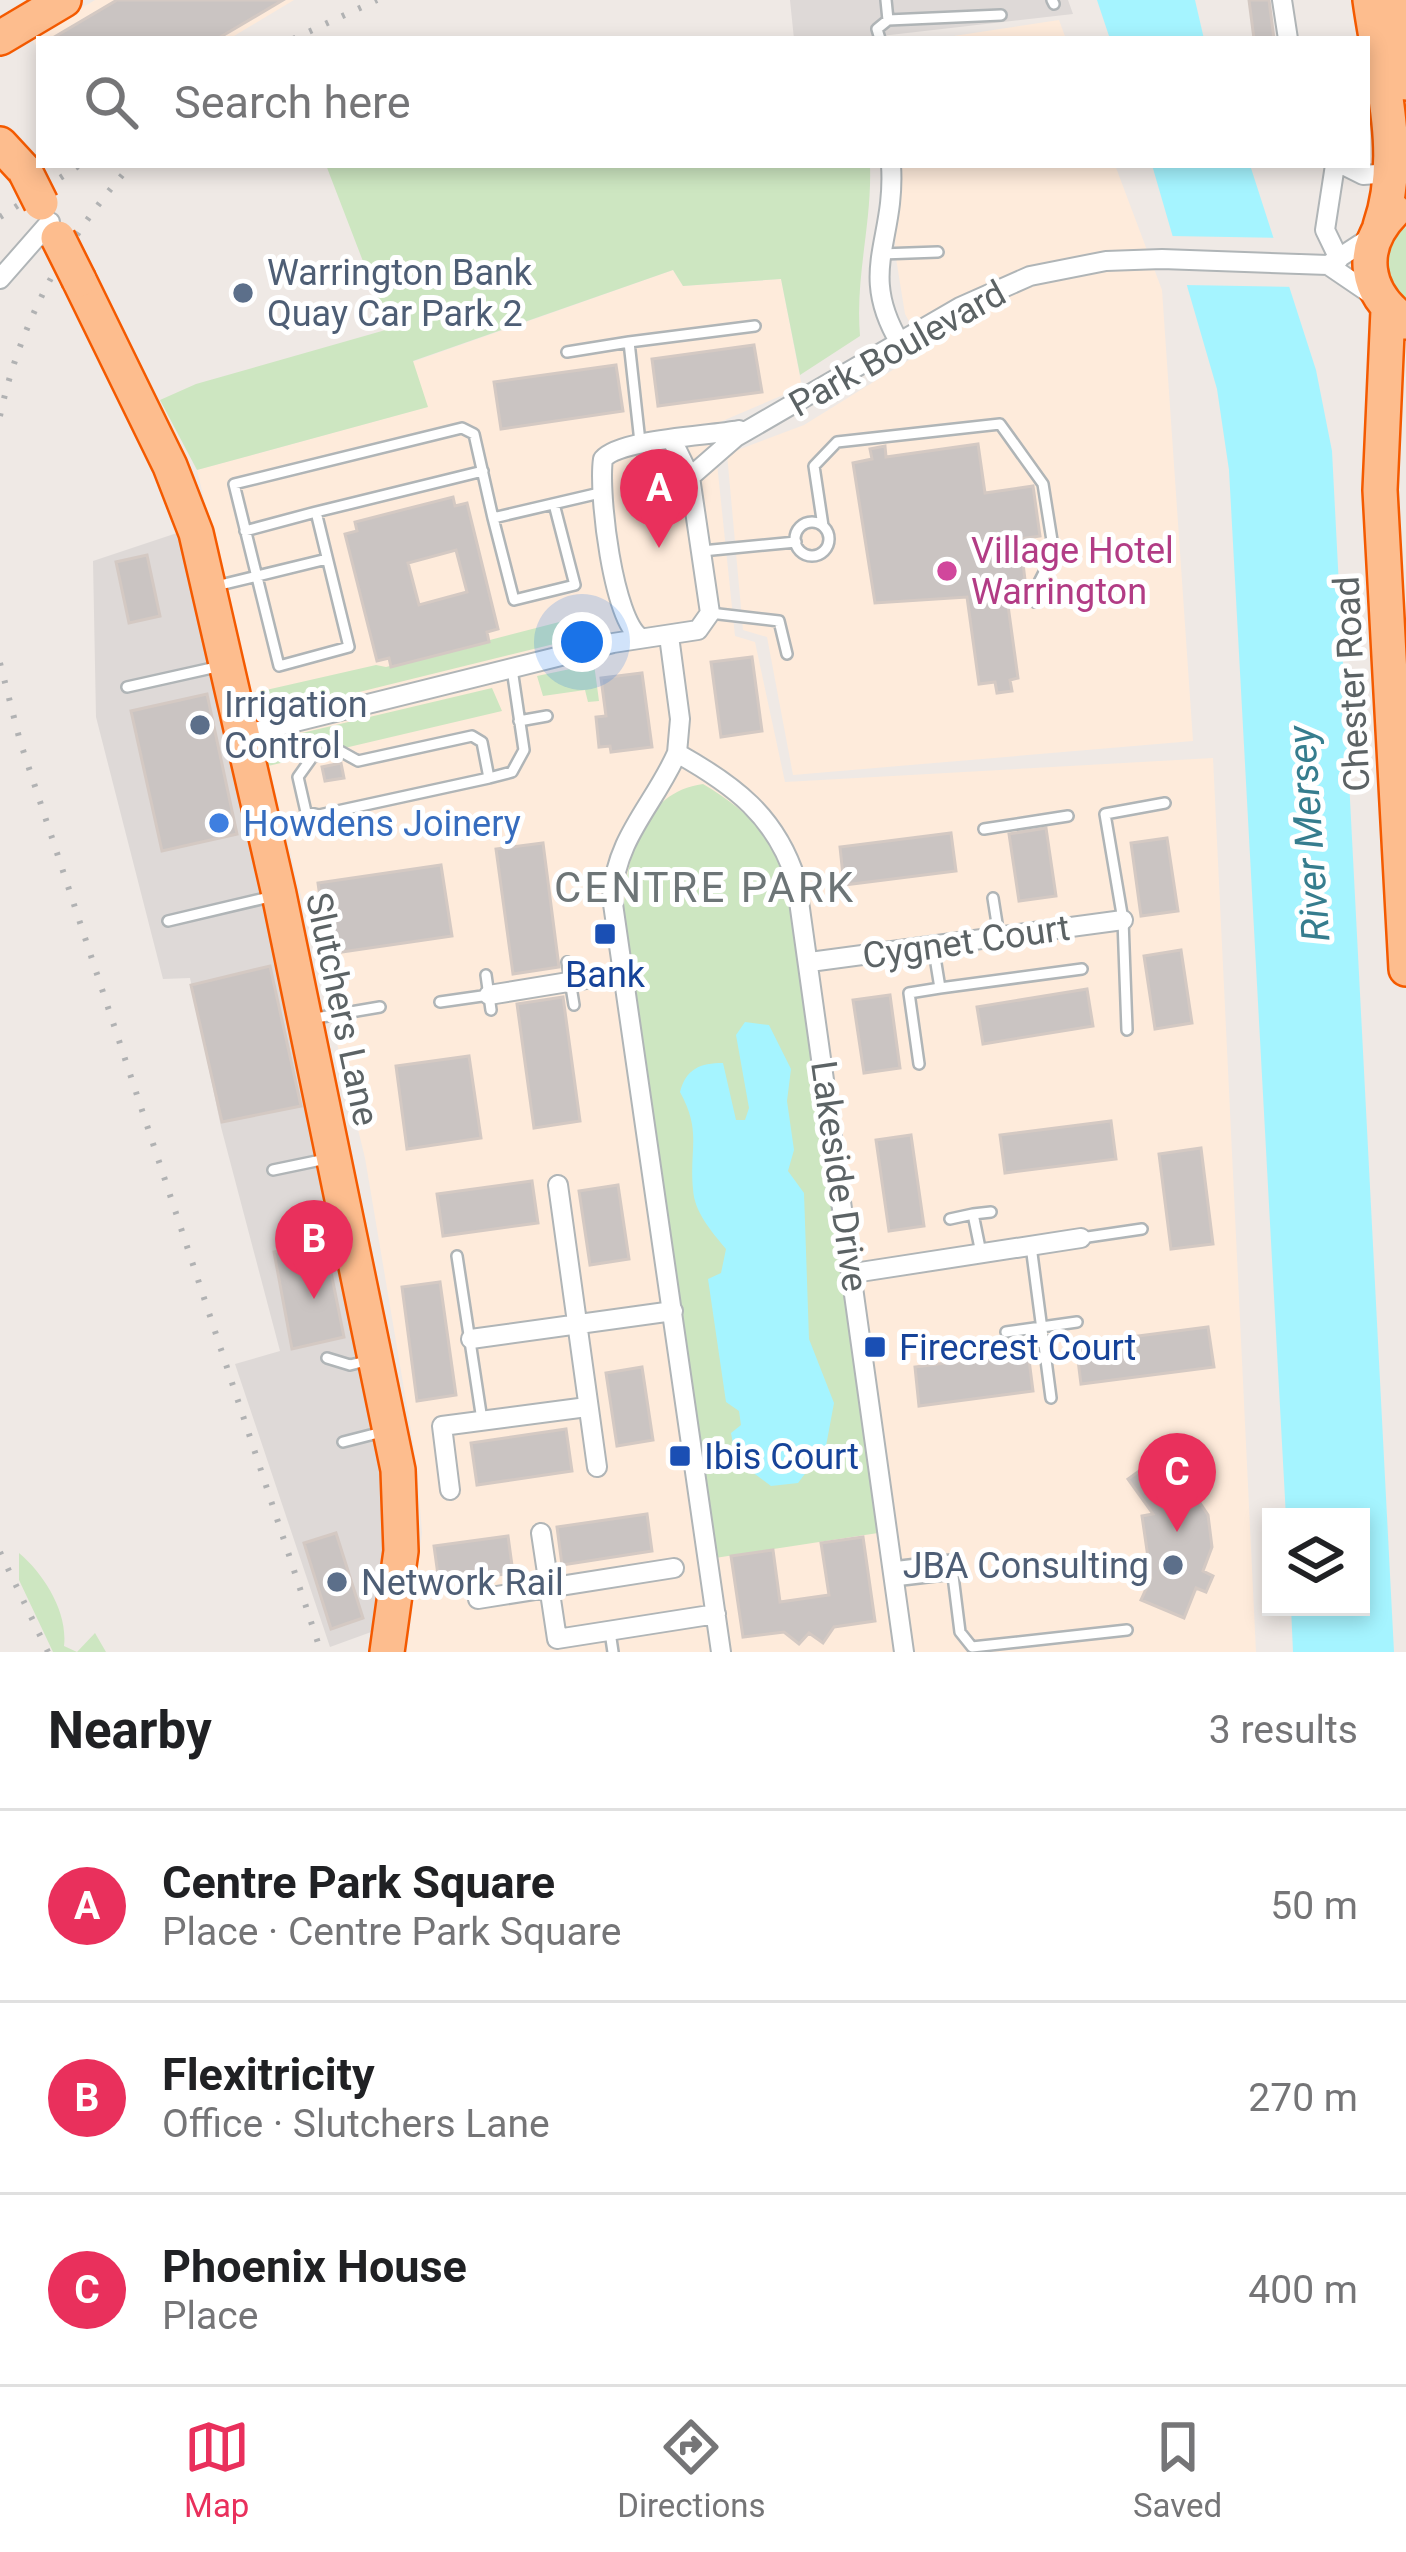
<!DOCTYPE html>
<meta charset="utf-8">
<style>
:root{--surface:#fff;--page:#f2f2f2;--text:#202124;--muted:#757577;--line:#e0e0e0;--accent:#e9305c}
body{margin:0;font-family:Roboto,sans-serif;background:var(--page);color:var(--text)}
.controls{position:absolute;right:36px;bottom:36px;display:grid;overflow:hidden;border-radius:0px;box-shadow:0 6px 18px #0003}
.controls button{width:108px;height:108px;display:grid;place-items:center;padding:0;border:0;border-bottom:3px solid var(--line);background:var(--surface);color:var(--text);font:60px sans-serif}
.you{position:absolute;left:582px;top:642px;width:42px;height:42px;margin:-30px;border:9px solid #fff;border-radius:50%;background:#1a73e8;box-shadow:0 0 0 18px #1a73e833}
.badge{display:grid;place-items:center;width:78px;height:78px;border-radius:50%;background:var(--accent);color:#fff;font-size:39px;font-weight:700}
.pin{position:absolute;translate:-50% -99px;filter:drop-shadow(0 3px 6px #0008)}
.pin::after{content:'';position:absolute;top:63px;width:42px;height:36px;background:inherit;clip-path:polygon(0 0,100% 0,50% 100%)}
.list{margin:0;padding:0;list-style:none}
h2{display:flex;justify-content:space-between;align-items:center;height:156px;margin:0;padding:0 48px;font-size:51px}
h2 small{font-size:39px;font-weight:400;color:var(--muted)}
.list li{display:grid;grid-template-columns:78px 1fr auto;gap:36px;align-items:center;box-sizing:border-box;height:192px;padding:0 48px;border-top:3px solid var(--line)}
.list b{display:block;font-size:45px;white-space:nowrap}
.list p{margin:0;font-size:39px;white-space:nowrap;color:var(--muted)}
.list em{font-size:39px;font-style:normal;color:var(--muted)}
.icon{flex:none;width:66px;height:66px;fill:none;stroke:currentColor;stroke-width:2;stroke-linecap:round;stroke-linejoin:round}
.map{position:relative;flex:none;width:1406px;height:1652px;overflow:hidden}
.search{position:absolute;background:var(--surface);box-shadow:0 6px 18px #0003;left:36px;right:36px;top:36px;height:132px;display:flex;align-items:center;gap:30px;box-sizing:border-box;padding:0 42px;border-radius:0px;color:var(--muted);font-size:45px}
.sheet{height:732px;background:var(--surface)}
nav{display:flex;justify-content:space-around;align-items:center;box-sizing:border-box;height:168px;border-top:3px solid var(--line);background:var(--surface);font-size:33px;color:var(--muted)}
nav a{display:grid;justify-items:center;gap:6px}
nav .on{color:var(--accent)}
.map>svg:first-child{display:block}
.commercial{fill:#feebdb}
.industrial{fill:#ded9d7}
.green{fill:#cde6c1}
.water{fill:#a5f4ff}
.pier{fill:#efe9e5}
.building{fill:#cac4c2;stroke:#d4c9c3;stroke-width:3;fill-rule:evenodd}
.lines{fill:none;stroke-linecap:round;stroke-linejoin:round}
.lane-casing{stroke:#b0b5b7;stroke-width:14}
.street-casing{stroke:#b0b5b7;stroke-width:22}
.highway-casing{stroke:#f45a00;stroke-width:38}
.lane{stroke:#fff;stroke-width:9}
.street{stroke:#fff;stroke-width:18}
.highway{stroke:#fdbd8e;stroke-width:33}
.rail{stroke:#b1b2b3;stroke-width:6;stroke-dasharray:3 15;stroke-linecap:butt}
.highway-bridge-casing{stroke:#f45a00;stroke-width:38;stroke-linecap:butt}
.highway-bridge{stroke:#fdbd8e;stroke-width:33}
.service-dot{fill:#5c6f8a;stroke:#fff;stroke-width:4.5}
.hotel-dot{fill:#d1479c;stroke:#fff;stroke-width:4.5}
.shop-dot{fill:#3f7fe0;stroke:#fff;stroke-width:4.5}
.transit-dot{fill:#1a4fb4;stroke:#fff;stroke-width:4.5}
.labels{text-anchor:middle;stroke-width:10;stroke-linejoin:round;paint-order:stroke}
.service-label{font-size:36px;fill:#4e5e75;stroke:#fff;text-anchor:start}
.street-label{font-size:36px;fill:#5c6365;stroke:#fff}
.hotel-label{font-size:36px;fill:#b23c85;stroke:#fff;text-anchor:start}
.shop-label{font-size:36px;fill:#366cbe;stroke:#fff;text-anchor:start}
.transit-label{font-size:36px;fill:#164399;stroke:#fff;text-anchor:start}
.water-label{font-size:39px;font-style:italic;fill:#367d8e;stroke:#fff}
.quarter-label{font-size:42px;letter-spacing:3px;fill:#6d7577;stroke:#fff}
</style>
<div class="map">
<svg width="1406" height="1652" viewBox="0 0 1406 1652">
<rect width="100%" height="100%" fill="#efe9e5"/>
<path class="commercial" d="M 95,0 L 294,0 L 229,39 L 39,39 L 39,50 L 31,38 Z
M 1059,20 L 1066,39 L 934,39 Z
M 896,165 L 1115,165 L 1162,290 L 1193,741 L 793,775 L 767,637 L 743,630 L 727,454 L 804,425 L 925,350 L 905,314 L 895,252 Z
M 673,270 L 683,286 L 781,279 L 802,387 L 713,425 L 735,636 L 755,642 L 785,782 L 1213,758 L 1256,1652 L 407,1652 L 422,1533 L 417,1466 L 365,1158 L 197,470 L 427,407 L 412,362 Z"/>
<path class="industrial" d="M 790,0 L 1068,0 L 1073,14 L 855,39 L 794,39 Z
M 180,532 L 277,941 L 393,1542 L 374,1631 L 330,1647 L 235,1364 L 280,1351 L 221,1127 L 190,978 L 163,979 L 96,717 L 93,561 Z"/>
<path class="green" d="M 326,165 L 870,165 C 872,225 855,276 860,336 L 800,375 L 781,279 L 683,286 L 673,270 L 413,361 L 428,407 L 197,470 L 160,400 L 196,384 L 389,329 Z
M 1406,227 L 1406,305 C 1388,278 1376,252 1406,227 Z
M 571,619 L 573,632 L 554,644 L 262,716 L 247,709 L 244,695 L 376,665 L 386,667 Z
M 594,664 L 599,701 L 588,702 L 585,690 L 543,696 L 537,676 Z
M 492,688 L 502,711 L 268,766 L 264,748 L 268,741 Z
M 703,784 C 747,810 774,837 788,887 L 878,1533 L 715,1558 L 624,910 C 626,858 642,792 703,784 Z
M 19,1553 C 44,1574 68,1612 64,1646 L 77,1652 L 95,1633 L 106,1652 L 53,1652 L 19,1580 Z"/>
<path class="water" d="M 1097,0 L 1195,0 L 1204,39 L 1110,39 Z
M 1152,165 L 1250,165 L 1316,370 L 1332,451 L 1394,1652 L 1293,1652 L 1291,1607 L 1361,1607 L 1361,1517 L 1286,1517 L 1229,470 L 1217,389 Z
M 745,1022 L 769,1025 L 791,1069 L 787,1101 L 794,1150 L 788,1171 L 804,1193 L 809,1339 L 834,1403 L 826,1446 L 798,1483 L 771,1486 L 736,1460 L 731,1433 L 741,1425 L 739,1411 L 726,1402 L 708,1279 L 721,1273 L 726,1249 C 712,1232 694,1212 693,1189 C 689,1148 702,1132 680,1092 C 686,1069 700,1063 723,1063 L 736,1120 L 745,1120 L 749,1108 L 736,1035 Z"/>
<path class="pier" d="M 1170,236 L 1283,238 L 1298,287 L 1184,285 Z"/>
<path class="building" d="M 117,0 L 283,0 L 217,39 L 51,39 Z
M 1249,0 L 1269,0 L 1274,39 L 1254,39 Z
M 754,345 L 762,392 L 658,406 L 652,359 Z
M 616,365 L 623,411 L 501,429 L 494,382 Z
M 978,444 L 985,493 L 1033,486 L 1040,536 L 1020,539 L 1026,588 L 1006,591 L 1018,678 L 1010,680 L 1012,691 L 997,693 L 995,682 L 979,684 L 967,597 L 875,603 L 853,463 L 872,459 L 870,449 L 885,446 L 886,457 Z
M 453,497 L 455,506 L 467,503 L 498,629 L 487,632 L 489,642 L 391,667 L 389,658 L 377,661 L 345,534 L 357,531 L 355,522 ZM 456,550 L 467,592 L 419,605 L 408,563 Z
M 147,555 L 160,616 L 129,623 L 116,562 Z
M 752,657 L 762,731 L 721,737 L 711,662 Z
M 642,673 L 652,747 L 611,752 L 610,746 L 599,747 L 596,717 L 606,716 L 601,678 Z
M 207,694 L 237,834 L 162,851 L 131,711 Z
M 341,763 L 344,778 L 325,781 L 322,767 Z
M 1046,828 L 1056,896 L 1019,901 L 1009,834 Z
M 951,833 L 956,871 L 844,885 L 840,847 Z
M 1167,838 L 1178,911 L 1141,916 L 1131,843 Z
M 543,843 L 559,967 L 513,974 L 496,849 Z
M 441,865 L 452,936 L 328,954 L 318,883 Z
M 1181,950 L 1192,1023 L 1155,1029 L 1144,956 Z
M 270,966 L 301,1106 L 222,1122 L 191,985 Z
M 1087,989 L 1093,1026 L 983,1044 L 977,1007 Z
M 890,995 L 900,1068 L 864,1073 L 853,1000 Z
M 563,997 L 580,1121 L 534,1128 L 517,1004 Z
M 469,1056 L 481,1138 L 407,1149 L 396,1066 Z
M 1111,1121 L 1116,1159 L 1005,1173 L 1000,1135 Z
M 911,1135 L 924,1226 L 889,1231 L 876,1140 Z
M 1201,1148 L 1213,1244 L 1171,1249 L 1159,1154 Z
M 532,1181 L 538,1223 L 443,1236 L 437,1194 Z
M 618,1185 L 629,1259 L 590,1265 L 579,1191 Z
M 325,1242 L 344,1337 L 292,1349 L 274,1252 Z
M 440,1282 L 456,1395 L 417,1401 L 402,1287 Z
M 1208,1327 L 1214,1367 L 1081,1384 L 1076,1344 Z
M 1028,1352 L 1033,1391 L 919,1406 L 915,1367 Z
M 642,1367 L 653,1440 L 617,1446 L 606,1373 Z
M 566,1429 L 572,1471 L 477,1485 L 471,1443 Z
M 1164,1453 L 1184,1479 L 1193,1472 L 1204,1487 L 1194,1494 L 1208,1515 L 1212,1547 L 1203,1571 L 1213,1576 L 1206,1592 L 1196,1588 L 1184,1618 L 1141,1600 L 1151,1578 L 1142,1516 L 1153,1514 L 1128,1479 Z
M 647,1514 L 652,1551 L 562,1565 L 557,1527 Z
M 336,1533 L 363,1618 L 331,1629 L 304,1543 Z
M 508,1536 L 513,1573 L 439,1582 L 434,1546 Z
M 863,1537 L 875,1621 L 834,1627 L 823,1643 L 809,1633 L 799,1644 L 784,1632 L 743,1637 L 731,1556 L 773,1550 L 780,1602 L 829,1595 L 821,1543 Z"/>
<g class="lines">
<defs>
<path id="lane" d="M 886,0 L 888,20
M 1052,0 L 1054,4
M 880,39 L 877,29 L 888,20 L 1001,15
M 881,254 L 938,252
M 629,342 L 755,326
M 567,352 L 629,342 L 640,442
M 483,471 L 316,512 L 349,647 L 279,666 L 234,484 L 462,428 L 474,434 L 493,518 L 604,492
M 493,518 L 514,600 L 575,585 L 554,504
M795 539a17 17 0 1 1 34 0a17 17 0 1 1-34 0Z
M 823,526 L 814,466 L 837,442 L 1000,424 L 1043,484 L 1054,553 L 1034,592 L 1035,602
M 245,531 L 316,512
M 702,551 L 796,542
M 216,586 L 327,559
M 710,613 L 779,621 L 787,654
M 127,687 L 221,666
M 519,721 L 547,716
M 489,778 L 482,742 L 472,736 L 358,761 L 340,751 L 313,756 L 298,777 L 306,812 L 319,815 L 489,778 L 512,772 L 524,750 L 512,669
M 984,829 L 1068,816
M 993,898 L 999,936
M 168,921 L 274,896
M 933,945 L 940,988 L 1082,969
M 567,962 L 574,1005
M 486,975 L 491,1010
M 440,1002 L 489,995
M 310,1019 L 380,1007
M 1127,1030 L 1123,920 L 1105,814 L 1165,803
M 919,1064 L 909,993 L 940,988
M 273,1170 L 326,1159
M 973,1214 L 991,1212
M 950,1219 L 973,1214 L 981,1253
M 1081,1238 L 1142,1229
M 1031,1246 L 1051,1398
M 457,1256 L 482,1420
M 1006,1332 L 1077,1322
M 327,1358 L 350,1365 L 370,1360
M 343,1442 L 386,1431
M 892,1567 L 951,1560 L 960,1632 L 972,1647 L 1127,1630
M 894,1581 L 953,1574
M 610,1632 L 613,1652"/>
<path id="street" d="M 1282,0 L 1288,39
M 891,165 C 896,241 857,271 900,343
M 1335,165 L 1325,230 L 1339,259
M 1343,165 L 1363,175 L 1391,173
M 1328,265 L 1378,299
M 0,279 L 50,222
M 690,477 L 736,437 L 960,307 L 1030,276 L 1106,261 L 1162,259 L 1328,265 L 1371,237
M 669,636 L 680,719 L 677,753 C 734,785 776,816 796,880 L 904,1652
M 641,638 C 613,621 598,493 603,459 C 620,439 708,436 739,430
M 243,735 L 613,643 L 698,630 L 710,613 L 690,477 L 673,442
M 677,753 C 654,805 616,837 612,897 L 721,1652
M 810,962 L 1123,920
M 489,995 L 623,973
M 558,1185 L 597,1467
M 854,1273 L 1081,1238
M 471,1339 L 673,1311
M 450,1490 L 442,1426 L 587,1407
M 541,1533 L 557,1639 L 716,1614
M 478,1599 L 674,1568"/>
<path id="highway" d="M 1370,0 C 1380,73 1405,155 1380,226
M 1393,0 L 1406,83
M 0,38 L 64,0
M 0,144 L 25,171
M 1394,211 C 1357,248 1364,293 1406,322
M 79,280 L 170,466 L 196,533 L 279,894 L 398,1470 L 401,1551 L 387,1652
M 1388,310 L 1380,490 L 1406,969"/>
</defs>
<use href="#lane" class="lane-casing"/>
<use href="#street" class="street-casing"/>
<use href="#highway" class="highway-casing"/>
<use href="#lane" class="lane"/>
<use href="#street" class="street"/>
<use href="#highway" class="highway"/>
<path class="rail" d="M 293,39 L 377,0
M 0,217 L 80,165
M 0,416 C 20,321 67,237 131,165
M 0,663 L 20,741 L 321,1652
M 0,1552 L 48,1652"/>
<defs>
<path id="highway-bridge" d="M 25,171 L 41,203
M 58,238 L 79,280"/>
</defs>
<use href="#highway-bridge" class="highway-bridge-casing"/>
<use href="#highway-bridge" class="highway-bridge"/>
</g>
<g class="service-dot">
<circle cx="243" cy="293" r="12"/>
<circle cx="200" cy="725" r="12"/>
<circle cx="1173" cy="1565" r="12"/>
<circle cx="337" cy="1582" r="12"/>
</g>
<circle class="hotel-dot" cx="947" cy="571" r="12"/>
<circle class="shop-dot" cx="219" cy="823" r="12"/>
<g class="transit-dot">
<rect x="593" y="922" width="24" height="24" rx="6"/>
<rect x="863" y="1335" width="24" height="24" rx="6"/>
<rect x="668" y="1444" width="24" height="24" rx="6"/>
</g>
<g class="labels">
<g class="service-label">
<text x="267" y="285">Warrington Bank<tspan x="267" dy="41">Quay Car Park 2</tspan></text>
<text x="224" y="717">Irrigation<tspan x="224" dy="41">Control</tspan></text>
<text x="1149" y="1578" text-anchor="end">JBA Consulting</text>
<text x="361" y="1595">Network Rail</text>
</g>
<g class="street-label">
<text transform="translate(897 348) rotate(-29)" y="13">Park Boulevard</text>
<text transform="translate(1351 684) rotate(-93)" y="13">Chester Road</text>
<text transform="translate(966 941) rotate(-8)" y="13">Cygnet Court</text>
<text transform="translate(343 1009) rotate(78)" y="13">Slutchers Lane</text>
<text transform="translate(840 1176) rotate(82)" y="13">Lakeside Drive</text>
</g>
<g class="hotel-label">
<text x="971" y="563">Village Hotel<tspan x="971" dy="41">Warrington</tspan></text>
</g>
<g class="shop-label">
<text x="243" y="836">Howdens Joinery</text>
</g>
<g class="transit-label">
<text x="605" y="987" text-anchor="middle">Bank</text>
<text x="899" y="1360">Firecrest Court</text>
<text x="704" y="1469">Ibis Court</text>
</g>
<g class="water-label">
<text transform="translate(1308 834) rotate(-94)" y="14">River Mersey</text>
</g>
<g class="quarter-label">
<text x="705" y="902">CENTRE PARK</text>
</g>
</g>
</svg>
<div class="controls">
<button><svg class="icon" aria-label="layers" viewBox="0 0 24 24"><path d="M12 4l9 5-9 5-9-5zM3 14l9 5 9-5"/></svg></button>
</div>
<div class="you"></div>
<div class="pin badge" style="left:659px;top:548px">A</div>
<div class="pin badge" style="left:314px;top:1299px">B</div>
<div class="pin badge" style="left:1177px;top:1532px">C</div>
<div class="search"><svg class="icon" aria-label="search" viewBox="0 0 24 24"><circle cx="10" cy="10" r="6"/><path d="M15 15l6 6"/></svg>Search here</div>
</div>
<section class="sheet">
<h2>Nearby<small>3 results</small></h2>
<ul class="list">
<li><span class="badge">A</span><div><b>Centre Park Square</b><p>Place · Centre Park Square</p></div><em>50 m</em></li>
<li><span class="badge">B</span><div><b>Flexitricity</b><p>Office · Slutchers Lane</p></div><em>270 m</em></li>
<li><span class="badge">C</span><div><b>Phoenix House</b><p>Place</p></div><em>400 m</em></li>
</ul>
</section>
<nav>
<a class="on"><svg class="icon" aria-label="map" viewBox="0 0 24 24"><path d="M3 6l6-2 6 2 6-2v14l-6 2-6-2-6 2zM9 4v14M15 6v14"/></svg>Map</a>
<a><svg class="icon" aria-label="directions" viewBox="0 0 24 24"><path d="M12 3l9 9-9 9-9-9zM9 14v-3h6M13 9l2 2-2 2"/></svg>Directions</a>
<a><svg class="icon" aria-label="saved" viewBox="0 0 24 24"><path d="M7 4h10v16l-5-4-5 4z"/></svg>Saved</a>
</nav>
